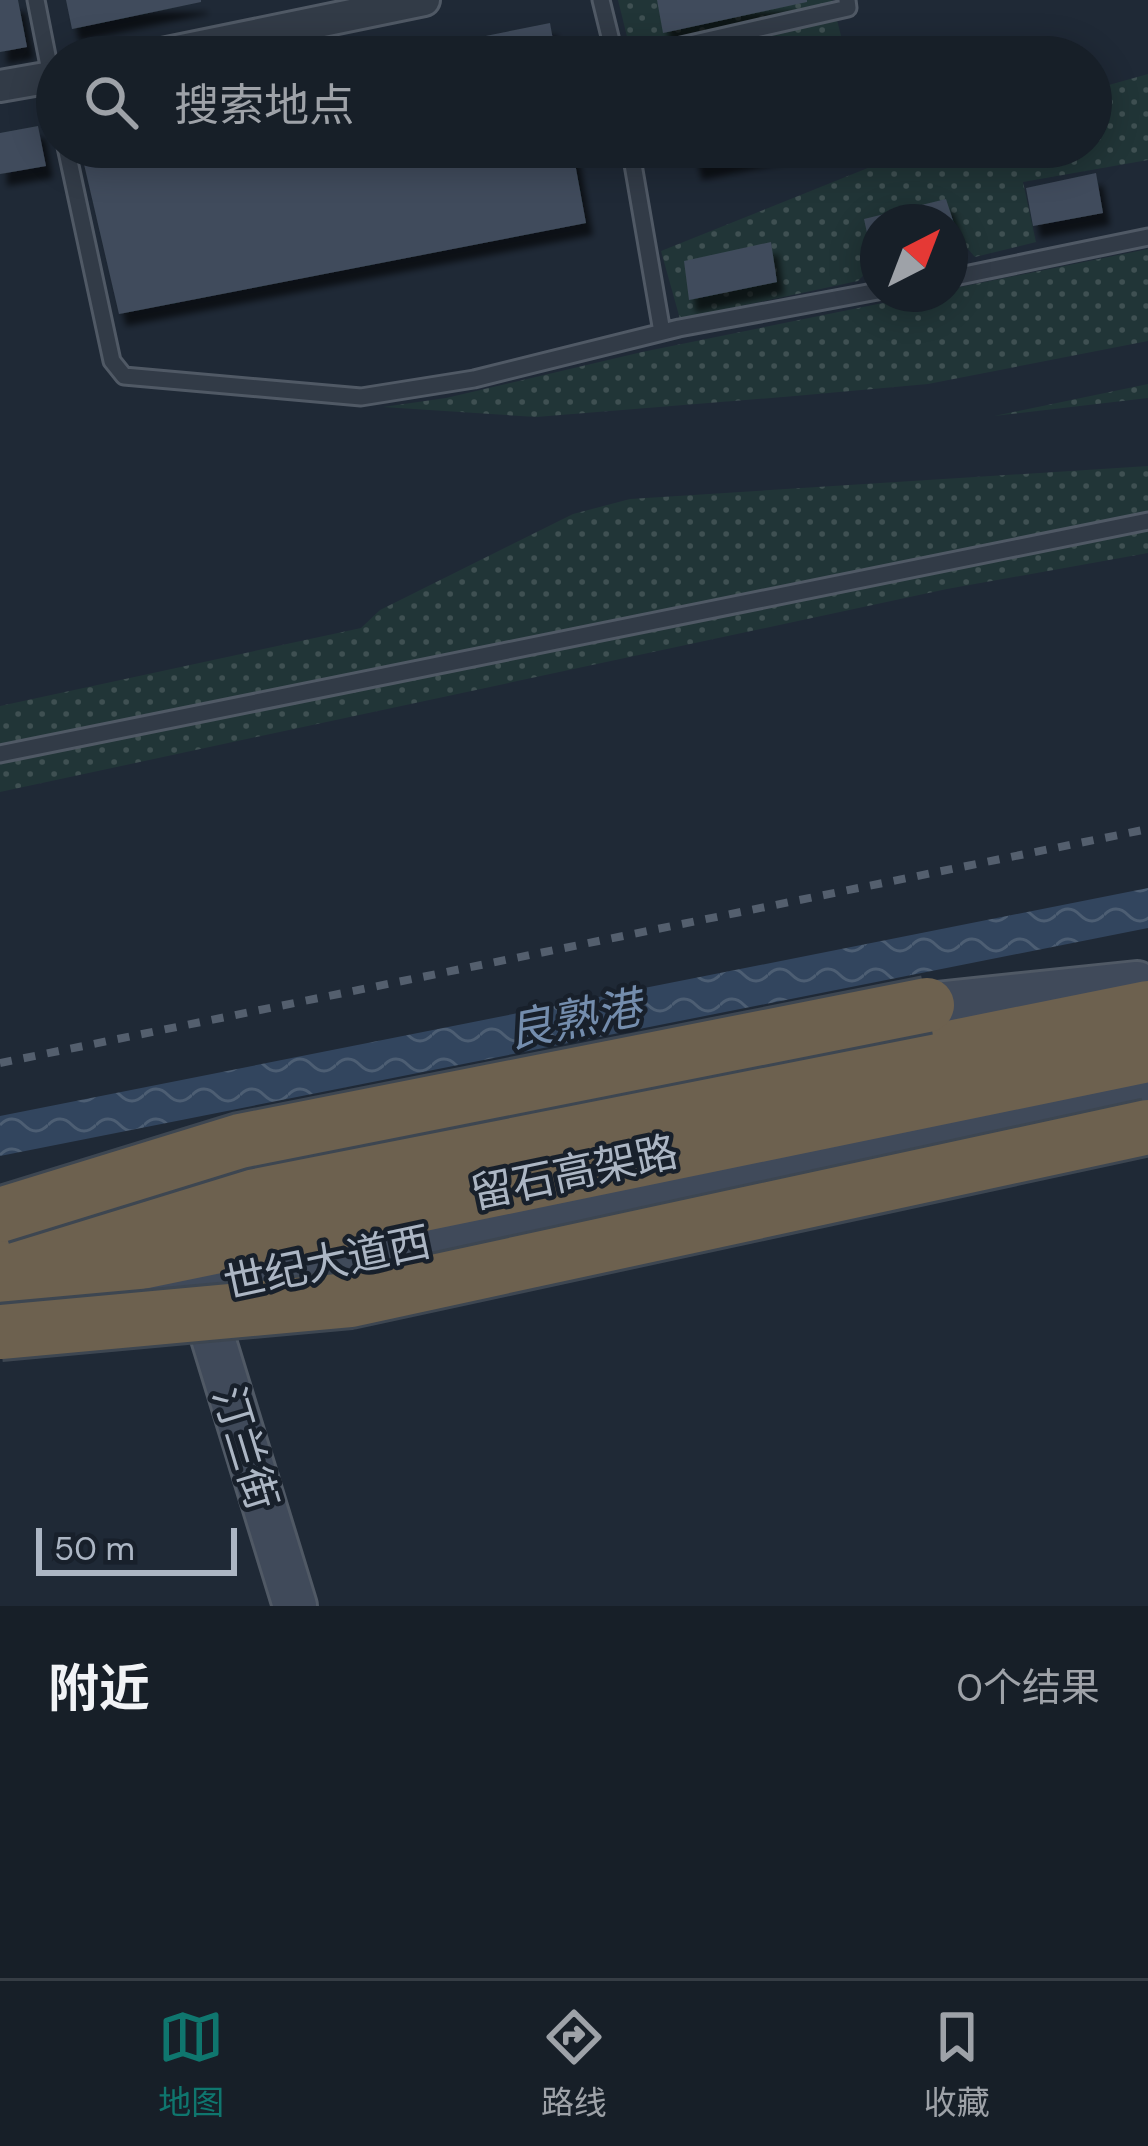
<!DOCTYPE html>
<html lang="zh">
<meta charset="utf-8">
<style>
:root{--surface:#171f28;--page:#202730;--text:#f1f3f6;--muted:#9ea2a8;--line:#363d45;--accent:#0f766e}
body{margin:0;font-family:"DM Sans","Noto Sans SC",sans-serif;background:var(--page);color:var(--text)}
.compass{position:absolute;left:860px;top:204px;width:108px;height:108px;border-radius:50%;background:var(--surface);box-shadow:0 6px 30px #0003;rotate:42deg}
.scale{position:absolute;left:36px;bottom:30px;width:201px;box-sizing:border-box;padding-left:12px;border:6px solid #acb6c4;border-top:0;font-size:33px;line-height:42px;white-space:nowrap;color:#acb6c4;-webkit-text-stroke:9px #18202b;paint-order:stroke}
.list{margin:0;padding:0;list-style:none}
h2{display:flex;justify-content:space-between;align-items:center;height:156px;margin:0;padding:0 48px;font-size:51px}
h2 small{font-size:39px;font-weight:400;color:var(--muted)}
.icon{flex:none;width:66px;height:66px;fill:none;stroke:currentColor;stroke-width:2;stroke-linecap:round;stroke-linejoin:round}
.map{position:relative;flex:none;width:1148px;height:1606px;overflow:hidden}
.search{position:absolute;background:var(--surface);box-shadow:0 6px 30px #0003;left:36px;right:36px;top:36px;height:132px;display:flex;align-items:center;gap:30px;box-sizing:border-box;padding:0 42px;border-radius:66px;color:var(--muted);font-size:45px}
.sheet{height:372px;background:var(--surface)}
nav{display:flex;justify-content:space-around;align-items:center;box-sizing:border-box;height:168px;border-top:3px solid var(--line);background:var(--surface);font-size:33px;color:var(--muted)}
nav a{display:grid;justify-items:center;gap:6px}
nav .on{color:var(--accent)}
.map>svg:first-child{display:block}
.grass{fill:url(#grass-dots)}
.water{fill:url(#water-waves)}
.building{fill:#404c5b;filter:url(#shadow)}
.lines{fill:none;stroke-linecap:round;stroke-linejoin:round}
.lane-casing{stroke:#505965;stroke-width:21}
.street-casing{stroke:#505965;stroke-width:36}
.secondary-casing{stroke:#505965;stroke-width:48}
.highway-casing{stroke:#3d4651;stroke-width:60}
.lane{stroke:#323b47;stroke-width:15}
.street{stroke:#323b47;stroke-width:30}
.secondary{stroke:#404a5a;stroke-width:42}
.highway{stroke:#6d614f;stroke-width:54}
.rail{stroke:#545f6e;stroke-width:8;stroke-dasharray:12 12;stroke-linecap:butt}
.highway-bridge-casing{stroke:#3d4651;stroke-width:60;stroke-linecap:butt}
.highway-bridge{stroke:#6d614f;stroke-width:54}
.labels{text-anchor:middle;stroke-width:9;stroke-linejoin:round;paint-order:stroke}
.street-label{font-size:42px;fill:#acb6c4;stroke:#18202b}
.water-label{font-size:45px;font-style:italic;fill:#748dad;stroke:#18202b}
</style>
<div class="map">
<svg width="1148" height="1606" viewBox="0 0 1148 1606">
<defs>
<pattern id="grass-dots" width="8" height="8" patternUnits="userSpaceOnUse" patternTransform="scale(3)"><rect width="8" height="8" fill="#213537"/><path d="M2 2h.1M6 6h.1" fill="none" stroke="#3f5052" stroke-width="1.8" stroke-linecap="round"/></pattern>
<pattern id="water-waves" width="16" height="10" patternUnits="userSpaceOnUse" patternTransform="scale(3)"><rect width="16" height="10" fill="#32455e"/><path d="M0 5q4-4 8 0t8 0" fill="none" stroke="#4d5e73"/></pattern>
<filter id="shadow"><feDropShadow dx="7" dy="12" stdDeviation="3" flood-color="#0009"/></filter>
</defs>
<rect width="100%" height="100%" fill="#1f2936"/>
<path class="grass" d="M 618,0 L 832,0 L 842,40 L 765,57 L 632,57 Z
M 1148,74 L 1148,160 L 1023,182 L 1036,242 L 975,257 L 960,240 L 950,242 L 950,222 L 878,222 L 878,260 L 858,281 L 680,319 L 661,251 L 920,147 L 1091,147 L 1091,90 Z
M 1148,249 L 1148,341 L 928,384 L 795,396 L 536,417 L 383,407 L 446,398 L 642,352 L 927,294 L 950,294 L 950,289 Z
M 1148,384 L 1148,398 L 994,416 Z
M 1148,466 L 1148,553 L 947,589 L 0,792 L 0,706 L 361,628 L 380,610 L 573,514 L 630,499 Z"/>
<path class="water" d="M 1148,888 L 1148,928 L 0,1156 L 0,1116 Z"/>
<path class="building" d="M 0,0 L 18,0 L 27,47 L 0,52 Z
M 66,0 L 201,0 L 201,2 L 72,29 Z
M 657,0 L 807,0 L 807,2 L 663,33 Z
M 550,23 L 556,57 L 392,57 L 391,55 Z
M 38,126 L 46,166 L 0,174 L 0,133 Z
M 80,147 L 572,147 L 586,223 L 119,314 Z
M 690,147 L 787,147 L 788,149 L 695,168 Z
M 1096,173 L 1103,213 L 1033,226 L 1026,188 Z
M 946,199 L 959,239 L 950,242 L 950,222 L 878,222 L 878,260 L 873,261 L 864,219 Z
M 771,242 L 777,282 L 689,300 L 684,261 Z"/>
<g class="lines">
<defs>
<path id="lane" d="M 36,0 L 57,106
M 601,0 L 615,57
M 633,57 L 848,8 L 847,0
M 66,147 L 112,361 L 124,376 L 361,397 L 474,379 L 679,328 L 878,291
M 630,147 L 662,332
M 950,278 L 1148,237
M 0,754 L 1148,521"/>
<path id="street" d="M 148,57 L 424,0
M 0,86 L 57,76"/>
<path id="secondary" d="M 927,1005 L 1137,983
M 198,1289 L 295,1606
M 166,1296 L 1148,1091"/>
<path id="highway" d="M 0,1239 L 1148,1008
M 0,1291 L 1148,1055"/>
</defs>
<use href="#lane" class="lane-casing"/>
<use href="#street" class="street-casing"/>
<use href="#secondary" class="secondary-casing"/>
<use href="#highway" class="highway-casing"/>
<use href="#lane" class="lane"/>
<use href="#street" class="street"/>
<use href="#secondary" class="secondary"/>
<use href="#highway" class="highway"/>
<path class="rail" d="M 0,1063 L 1148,829"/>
<defs>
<path id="highway-bridge" d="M 0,1215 L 240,1141 L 927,1005
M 0,1332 L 350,1300 L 1148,1127"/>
</defs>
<use href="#highway-bridge" class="highway-bridge-casing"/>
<use href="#highway-bridge" class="highway-bridge"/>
</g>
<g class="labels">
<g class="street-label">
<text transform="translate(574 1172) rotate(-12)" y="15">留石高架路</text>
<text transform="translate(327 1262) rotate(-12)" y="15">世纪大道西</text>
<text transform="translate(246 1448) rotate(73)" y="15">汀兰街</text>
</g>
<g class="water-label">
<text transform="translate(574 1019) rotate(-11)" y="16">良熟港</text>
</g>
</g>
</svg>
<svg class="compass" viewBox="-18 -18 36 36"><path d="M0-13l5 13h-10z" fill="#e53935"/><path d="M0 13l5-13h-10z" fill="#9ea2a8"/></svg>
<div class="scale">50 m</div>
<div class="search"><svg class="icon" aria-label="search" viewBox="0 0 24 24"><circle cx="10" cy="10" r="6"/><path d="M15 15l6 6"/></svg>搜索地点</div>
</div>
<section class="sheet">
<h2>附近<small>0个结果</small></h2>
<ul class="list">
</ul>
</section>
<nav>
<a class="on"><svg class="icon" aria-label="map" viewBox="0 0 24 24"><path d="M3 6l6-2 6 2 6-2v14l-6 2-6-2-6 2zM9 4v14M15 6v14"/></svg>地图</a>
<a><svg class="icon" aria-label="directions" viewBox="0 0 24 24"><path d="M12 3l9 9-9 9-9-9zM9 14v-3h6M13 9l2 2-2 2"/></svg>路线</a>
<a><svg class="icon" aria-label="saved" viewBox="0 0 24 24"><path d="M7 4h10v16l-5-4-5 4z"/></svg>收藏</a>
</nav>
